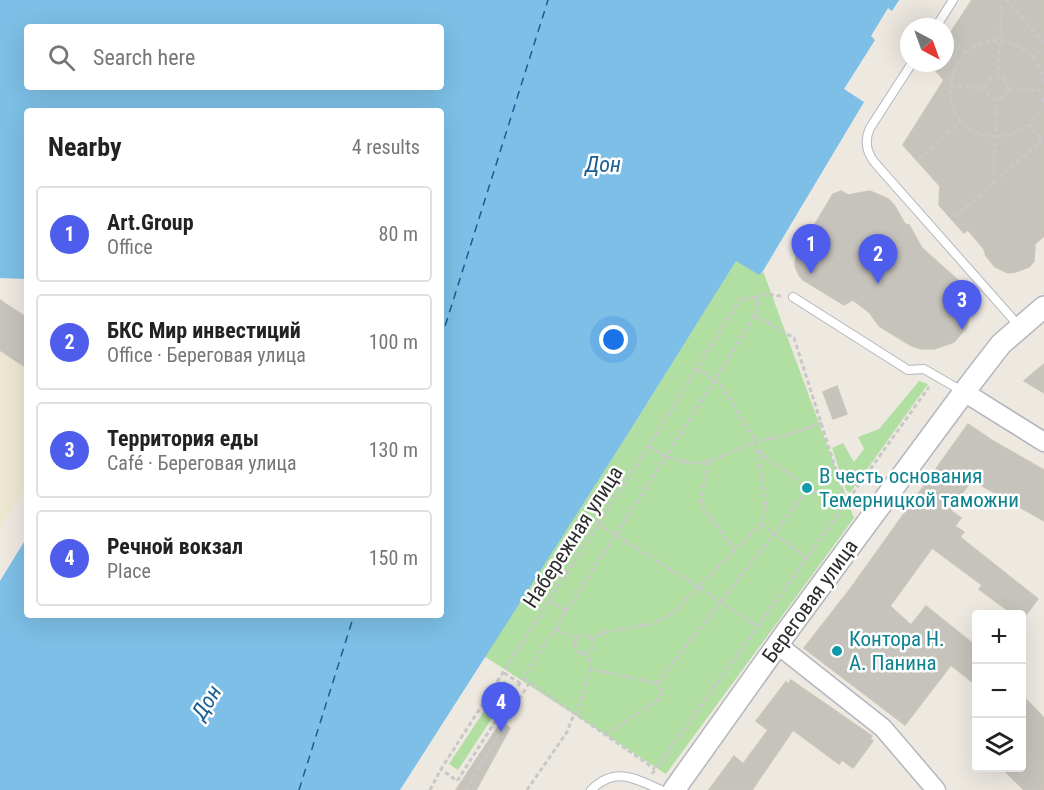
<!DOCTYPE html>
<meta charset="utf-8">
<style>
:root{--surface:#fff;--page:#f6f6f6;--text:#222;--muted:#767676;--line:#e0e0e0;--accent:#4f5dec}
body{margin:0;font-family:"Roboto Condensed",sans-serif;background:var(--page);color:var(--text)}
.controls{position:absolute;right:18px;bottom:18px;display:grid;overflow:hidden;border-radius:6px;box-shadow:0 6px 24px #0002}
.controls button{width:54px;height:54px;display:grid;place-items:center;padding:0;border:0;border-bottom:2px solid var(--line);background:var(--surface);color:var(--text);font:30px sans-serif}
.compass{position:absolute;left:900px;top:18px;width:54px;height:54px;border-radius:50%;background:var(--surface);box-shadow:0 6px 24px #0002;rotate:139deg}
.you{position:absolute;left:614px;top:340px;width:21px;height:21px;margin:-15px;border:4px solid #fff;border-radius:50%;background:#1a73e8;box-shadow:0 0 0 9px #1a73e833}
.badge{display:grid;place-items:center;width:39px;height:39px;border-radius:50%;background:var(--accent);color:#fff;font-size:20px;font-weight:700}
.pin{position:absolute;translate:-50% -50px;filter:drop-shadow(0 2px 3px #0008)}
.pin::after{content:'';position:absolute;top:32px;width:21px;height:18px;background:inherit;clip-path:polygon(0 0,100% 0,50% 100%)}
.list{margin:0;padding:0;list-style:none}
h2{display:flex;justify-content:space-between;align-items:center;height:78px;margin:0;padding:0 24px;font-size:26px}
h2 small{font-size:20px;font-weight:400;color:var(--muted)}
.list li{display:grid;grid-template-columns:39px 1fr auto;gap:18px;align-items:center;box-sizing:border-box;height:96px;margin:0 12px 12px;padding:0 12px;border:2px solid var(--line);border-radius:6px}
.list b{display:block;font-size:22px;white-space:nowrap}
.list p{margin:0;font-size:20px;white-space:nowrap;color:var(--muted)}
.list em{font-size:20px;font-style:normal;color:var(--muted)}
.icon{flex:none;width:33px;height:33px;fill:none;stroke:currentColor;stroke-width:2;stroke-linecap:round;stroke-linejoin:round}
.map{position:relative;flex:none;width:1044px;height:790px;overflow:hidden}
.search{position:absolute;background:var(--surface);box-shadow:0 6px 24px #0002;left:24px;top:24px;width:420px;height:66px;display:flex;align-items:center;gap:15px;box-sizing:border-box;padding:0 21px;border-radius:6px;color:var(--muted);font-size:22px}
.panel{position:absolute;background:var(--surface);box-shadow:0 6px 24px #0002;left:24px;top:108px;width:420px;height:510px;border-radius:6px}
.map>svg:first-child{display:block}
.education{fill:#ede7d2}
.green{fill:#b1dfa2}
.water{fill:#7dbfe6;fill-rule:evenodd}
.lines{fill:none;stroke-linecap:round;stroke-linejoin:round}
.ferry{stroke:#195e95;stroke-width:1.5;stroke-dasharray:8 6;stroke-linecap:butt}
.building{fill:#c6c3bc;stroke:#c9c5ba;stroke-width:1.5}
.service-casing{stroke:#b4b5bf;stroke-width:10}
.tertiary-casing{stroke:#b4b5bf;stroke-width:21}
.secondary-casing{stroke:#b4b5bf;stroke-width:24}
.path{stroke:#c8c8c8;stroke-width:3;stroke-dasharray:4.5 3;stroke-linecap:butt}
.service{stroke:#fff;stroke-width:8}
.tertiary{stroke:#fff;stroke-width:18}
.secondary{stroke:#fff;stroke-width:21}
.culture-dot{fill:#0f9aa8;stroke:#fff;stroke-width:2}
.labels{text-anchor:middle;stroke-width:5;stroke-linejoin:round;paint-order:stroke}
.culture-label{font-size:21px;fill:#0d838f;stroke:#fff;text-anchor:start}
.street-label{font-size:21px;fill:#2d2d2d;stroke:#fff}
.water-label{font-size:22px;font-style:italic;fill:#195e95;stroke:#fff}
</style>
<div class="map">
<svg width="1044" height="790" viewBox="0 0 1044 790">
<rect width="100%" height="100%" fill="#ede9e1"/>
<path class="education" d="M 0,319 L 27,327 L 27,483 L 0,529 Z"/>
<path class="green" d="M 736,260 L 759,275 L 763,271 L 854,518 L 666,774 L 484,656 L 626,437 Z
M 919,381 L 928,384 L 850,493 L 846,490 L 832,448 L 843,443 L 854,462 L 864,449 L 858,437 L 879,429 Z
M 504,681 L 513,686 L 458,770 L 449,764 Z"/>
<path class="water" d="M 0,0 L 899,0 L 892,11 L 888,8 L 871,36 L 875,40 L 844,89 L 864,102 L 763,271 L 759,275 L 736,261 L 626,437 L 400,790 L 0,790 L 0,581 L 27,537 L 27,615 L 441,615 L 441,111 L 27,111 L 27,279 L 0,278 ZM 27,27 L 441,27 L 441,87 L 27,87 Z"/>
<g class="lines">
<path class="ferry" d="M 441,339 L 548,0
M 299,790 L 354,615"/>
</g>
<path class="building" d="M 972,0 L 1044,0 L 1044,236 L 1035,244 L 1034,261 L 1029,267 L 1015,272 L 1008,273 L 995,267 L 986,256 L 984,249 L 968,230 L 964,233 L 939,205 L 940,186 L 903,145 L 944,80 L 929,63 L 945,63 L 945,41 Z
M 841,191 L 848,195 L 870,191 L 888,199 L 894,205 L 905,224 L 909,225 L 922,248 L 962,284 L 970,301 L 970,315 L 966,328 L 954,342 L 934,349 L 921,349 L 910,345 L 879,326 L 870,313 L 853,300 L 844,305 L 803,280 L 799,275 L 795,266 L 796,256 L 833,194 Z
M 0,300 L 27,318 L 27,368 L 0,350 Z
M 1044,364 L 1044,393 L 1024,381 Z
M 837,386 L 847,414 L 833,419 L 823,392 Z
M 968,424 L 993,441 L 1044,470 L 1044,521 L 972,480 L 950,510 L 961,518 L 955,526 L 964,532 L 960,537 L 1038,599 L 1022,620 L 1022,615 L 1014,615 L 979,589 L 982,585 L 932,548 L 890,606 L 911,625 L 926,606 L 976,646 L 976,685 L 951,665 L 905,725 L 804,648 L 851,588 Z
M 791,680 L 872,736 L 870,739 L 873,741 L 853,768 L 842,760 L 839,764 L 793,730 L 752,790 L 709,790 L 734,756 L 743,764 L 768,730 L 756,721 L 786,682 L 788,684 Z
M 1022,695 L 1044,718 L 1044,790 L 1024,790 L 1002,768 L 1022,768 Z
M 501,722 L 510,728 L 476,790 L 456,790 Z"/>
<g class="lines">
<defs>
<path id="service" d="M 936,27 L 953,0
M 912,63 L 870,128 C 864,141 866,152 875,163 L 1020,327
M 793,297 L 908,370 L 924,369 L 962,391
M 591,790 C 615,766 634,778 661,790"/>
<path id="tertiary" d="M 964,392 L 1044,442
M 778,645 L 883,728 L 936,790"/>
<path id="secondary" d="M 674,790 L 788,630 L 964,392 L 1001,344 L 1044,307"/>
</defs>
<use href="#service" class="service-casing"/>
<use href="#tertiary" class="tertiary-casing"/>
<use href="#secondary" class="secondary-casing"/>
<path class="path" d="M 1006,0 L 1044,43
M 953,39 L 966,54
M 1033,58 L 1044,48
M 998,77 L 1002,0
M986 88a11 11 0 1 1 22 0a11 11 0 1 1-22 0Z
M 1044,82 C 1042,66 1032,53 1018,46 C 951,15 920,127 991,136 C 1017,139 1040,121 1044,96
M 950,86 L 986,88
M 1008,89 L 1044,91
M 1028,124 L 1042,140
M 919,159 L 962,121
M 993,184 L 997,99
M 955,217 L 1044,138
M 755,298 L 764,294 L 782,296
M 755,315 L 794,338 L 844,495 L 850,499
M 648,447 C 700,475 705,461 754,443 C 764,439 776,438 786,435 C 798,432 810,427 822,423
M 758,451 L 808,488 L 845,506
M 708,462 L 701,499 L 703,508 L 735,550
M 598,524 L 699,587 L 758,627
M 761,524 L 807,558
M 550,600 L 567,612
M 555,629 L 577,639
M575 644a9 9 0 1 1 18 0a9 9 0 1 1-18 0Z
M 590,639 L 606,632 L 651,624 L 671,615 L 761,524 L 766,507 L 756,442 L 723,388 L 715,380 L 697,368
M 584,653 L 590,660 L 591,669 L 655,683 L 664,692 L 659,699 L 605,735
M 504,673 L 520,683
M 523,678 L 655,769
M 657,683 L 774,534 L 808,488
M 576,715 L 591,669
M 652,774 L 929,387
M 430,790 L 441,769 L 648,447 L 740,299 L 755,298 L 758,302 L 755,315 L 715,380 L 457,781 L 441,769
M 466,790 L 529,683
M 527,790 L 567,732 L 574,714"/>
<use href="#service" class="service"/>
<use href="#tertiary" class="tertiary"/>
<use href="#secondary" class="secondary"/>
</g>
<g class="culture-dot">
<circle cx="807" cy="488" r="6"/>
<circle cx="837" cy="651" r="6"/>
</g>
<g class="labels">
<g class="culture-label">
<text x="819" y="483">В честь основания<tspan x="819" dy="24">Темерницкой таможни</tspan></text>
<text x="849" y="646">Контора Н.<tspan x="849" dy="24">А. Панина</tspan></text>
</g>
<g class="street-label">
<text transform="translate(573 537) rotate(-57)" y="7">Набережная улица</text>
<text transform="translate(810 601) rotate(-54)" y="7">Береговая улица</text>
</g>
<g class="water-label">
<text x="603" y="172">Дон</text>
<text transform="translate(206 702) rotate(-58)" y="8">Дон</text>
</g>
</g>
</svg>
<div class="controls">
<button>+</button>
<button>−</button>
<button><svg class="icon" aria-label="layers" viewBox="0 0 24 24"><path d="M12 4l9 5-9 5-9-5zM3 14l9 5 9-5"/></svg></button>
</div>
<svg class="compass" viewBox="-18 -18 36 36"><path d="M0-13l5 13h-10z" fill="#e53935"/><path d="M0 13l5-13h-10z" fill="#767676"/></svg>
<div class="you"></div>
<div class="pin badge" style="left:811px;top:274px">1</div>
<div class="pin badge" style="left:878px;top:284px">2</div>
<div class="pin badge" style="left:962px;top:330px">3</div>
<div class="pin badge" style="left:501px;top:732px">4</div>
<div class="search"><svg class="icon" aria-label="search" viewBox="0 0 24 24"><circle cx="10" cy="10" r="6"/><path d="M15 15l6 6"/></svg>Search here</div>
<section class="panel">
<h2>Nearby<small>4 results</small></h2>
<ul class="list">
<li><span class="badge">1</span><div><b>Art.Group</b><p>Office</p></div><em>80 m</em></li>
<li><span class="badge">2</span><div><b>БКС Мир инвестиций</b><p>Office · Береговая улица</p></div><em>100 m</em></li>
<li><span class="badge">3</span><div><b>Территория еды</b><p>Café · Береговая улица</p></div><em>130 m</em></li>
<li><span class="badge">4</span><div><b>Речной вокзал</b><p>Place</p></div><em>150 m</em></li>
</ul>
</section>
</div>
